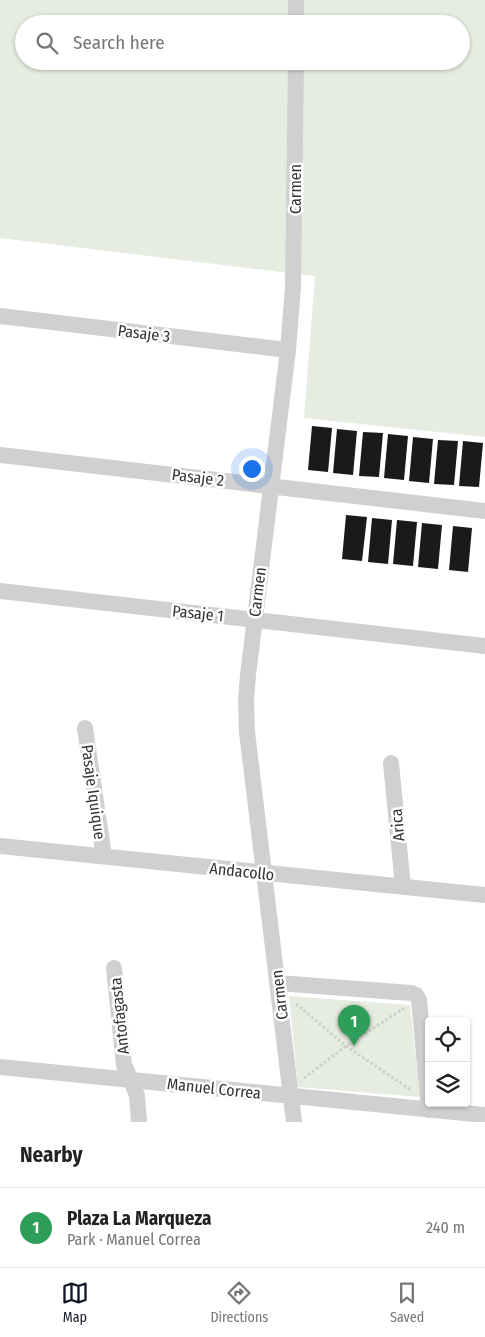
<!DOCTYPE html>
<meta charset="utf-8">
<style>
:root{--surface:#fff;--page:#f2f2f2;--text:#222;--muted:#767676;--line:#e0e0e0;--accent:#111827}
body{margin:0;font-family:"Fira Sans Condensed",sans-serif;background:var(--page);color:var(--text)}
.controls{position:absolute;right:15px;bottom:15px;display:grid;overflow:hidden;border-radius:5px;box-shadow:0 1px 4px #0004}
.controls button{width:45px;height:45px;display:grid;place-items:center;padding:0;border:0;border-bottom:1px solid var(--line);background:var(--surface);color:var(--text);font:25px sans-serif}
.you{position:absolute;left:251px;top:468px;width:18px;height:18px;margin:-12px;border:4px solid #fff;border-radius:50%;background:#1a73e8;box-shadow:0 0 0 8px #1a73e833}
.badge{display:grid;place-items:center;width:32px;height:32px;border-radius:50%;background:var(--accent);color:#fff;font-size:16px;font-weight:700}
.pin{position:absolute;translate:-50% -41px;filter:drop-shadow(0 1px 2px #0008)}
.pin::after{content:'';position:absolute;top:26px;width:18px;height:15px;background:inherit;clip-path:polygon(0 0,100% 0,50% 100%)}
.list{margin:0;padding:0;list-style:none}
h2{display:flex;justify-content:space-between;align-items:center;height:65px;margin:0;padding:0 20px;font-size:21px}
h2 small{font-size:16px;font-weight:400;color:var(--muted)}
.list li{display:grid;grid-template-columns:32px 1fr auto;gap:15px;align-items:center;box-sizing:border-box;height:80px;padding:0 20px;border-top:1px solid var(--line)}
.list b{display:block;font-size:19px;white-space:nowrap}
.list p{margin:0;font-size:16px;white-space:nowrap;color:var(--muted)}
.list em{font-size:16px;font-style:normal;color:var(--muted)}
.icon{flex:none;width:28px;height:28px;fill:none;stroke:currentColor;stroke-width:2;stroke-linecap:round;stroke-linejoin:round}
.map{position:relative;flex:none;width:485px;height:1122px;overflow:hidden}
.search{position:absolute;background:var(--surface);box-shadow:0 1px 4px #0004;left:15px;right:15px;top:15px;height:55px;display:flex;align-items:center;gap:12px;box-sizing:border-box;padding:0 18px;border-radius:28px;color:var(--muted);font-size:19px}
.sheet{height:145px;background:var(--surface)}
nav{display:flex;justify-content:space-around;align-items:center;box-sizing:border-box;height:70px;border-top:1px solid var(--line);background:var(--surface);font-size:14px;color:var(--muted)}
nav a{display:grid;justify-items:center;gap:2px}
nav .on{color:var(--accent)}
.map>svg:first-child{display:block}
.green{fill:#e6ecdf;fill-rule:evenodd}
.building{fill:#1a1a1a}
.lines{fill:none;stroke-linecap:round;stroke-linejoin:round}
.path{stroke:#cdcdcd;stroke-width:3;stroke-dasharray:2.5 2.5;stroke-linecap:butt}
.minor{stroke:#d0d0d0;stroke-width:16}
.labels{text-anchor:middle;stroke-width:5;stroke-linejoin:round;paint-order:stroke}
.street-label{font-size:16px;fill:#333;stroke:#fff}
</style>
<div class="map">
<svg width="485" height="1122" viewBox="0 0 485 1122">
<rect width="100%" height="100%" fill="#fff"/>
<path class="green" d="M 0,0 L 485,0 L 485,437 L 304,418 L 315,276 L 0,238 ZM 24,24 L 461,24 L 461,61 L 24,61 Z
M 289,996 L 410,1005 L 420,1097 L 298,1087 Z"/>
<path class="building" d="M 312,426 L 332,428 L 328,472 L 308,470 Z
M 337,429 L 357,431 L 353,475 L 333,473 Z
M 363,432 L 383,433 L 379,477 L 359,476 Z
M 388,434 L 408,436 L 404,480 L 384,478 Z
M 413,437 L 433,439 L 429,483 L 409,481 Z
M 438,440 L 458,441 L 454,485 L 434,484 Z
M 463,441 L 483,443 L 479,487 L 459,486 Z
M 346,515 L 367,517 L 362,561 L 342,559 Z
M 372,518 L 392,520 L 388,564 L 368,562 Z
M 397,520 L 417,522 L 413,566 L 393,564 Z
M 422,523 L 442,525 L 438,569 L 418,567 Z
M 453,526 L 472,528 L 468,572 L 449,570 Z"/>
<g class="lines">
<path class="path" d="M 296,1004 L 346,1046 L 411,1090
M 304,1078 L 346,1046 L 404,1008"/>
<path class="minor" d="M 296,24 L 296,0
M 0,316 L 288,350
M 0,455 L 485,511
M 0,591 L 485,646
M 85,728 L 104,856
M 391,763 L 403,887
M 0,846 L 485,895
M 114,968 L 124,1065 L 131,1080 L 137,1096 L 139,1122
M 277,983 L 411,993 L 416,995 L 419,1000 L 429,1110
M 0,1067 L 485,1115
M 294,1122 L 247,732 L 246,701 L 248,675 L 288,350 L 293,287 L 296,61"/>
</g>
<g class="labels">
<g class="street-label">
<text transform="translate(295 189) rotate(-90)" y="6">Carmen</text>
<text transform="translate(144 333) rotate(7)" y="6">Pasaje 3</text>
<text transform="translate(198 477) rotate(7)" y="6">Pasaje 2</text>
<text transform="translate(257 592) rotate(-83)" y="6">Carmen</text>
<text transform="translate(198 613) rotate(6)" y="6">Pasaje 1</text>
<text transform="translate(94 792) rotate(82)" y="6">Pasaje Iquique</text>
<text transform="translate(397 825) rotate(-95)" y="6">Arica</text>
<text transform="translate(242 871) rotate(6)" y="6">Andacollo</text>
<text transform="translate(279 995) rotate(-97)" y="6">Carmen</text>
<text transform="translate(119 1016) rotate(-96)" y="6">Antofagasta</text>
<text transform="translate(214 1088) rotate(6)" y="6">Manuel Correa</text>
</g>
</g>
</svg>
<div class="controls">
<button><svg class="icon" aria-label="locate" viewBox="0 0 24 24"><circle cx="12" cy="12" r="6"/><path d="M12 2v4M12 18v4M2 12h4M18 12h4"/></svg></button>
<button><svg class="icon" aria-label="layers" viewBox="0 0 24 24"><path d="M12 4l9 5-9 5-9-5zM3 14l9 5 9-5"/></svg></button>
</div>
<div class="you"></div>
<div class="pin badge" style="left:354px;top:1046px;background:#2e9e5b">1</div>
<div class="search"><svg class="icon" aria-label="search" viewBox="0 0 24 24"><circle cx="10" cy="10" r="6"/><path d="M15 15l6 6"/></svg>Search here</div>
</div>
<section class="sheet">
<h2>Nearby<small></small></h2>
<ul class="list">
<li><span class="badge" style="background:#2e9e5b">1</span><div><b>Plaza La Marqueza</b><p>Park · Manuel Correa</p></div><em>240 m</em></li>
</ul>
</section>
<nav>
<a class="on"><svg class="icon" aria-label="map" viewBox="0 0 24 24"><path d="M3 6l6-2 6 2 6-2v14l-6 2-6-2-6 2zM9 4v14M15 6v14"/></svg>Map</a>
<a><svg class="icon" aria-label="directions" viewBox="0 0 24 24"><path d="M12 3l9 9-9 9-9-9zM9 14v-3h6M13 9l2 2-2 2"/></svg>Directions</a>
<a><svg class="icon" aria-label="saved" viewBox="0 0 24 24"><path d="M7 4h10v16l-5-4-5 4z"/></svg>Saved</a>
</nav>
